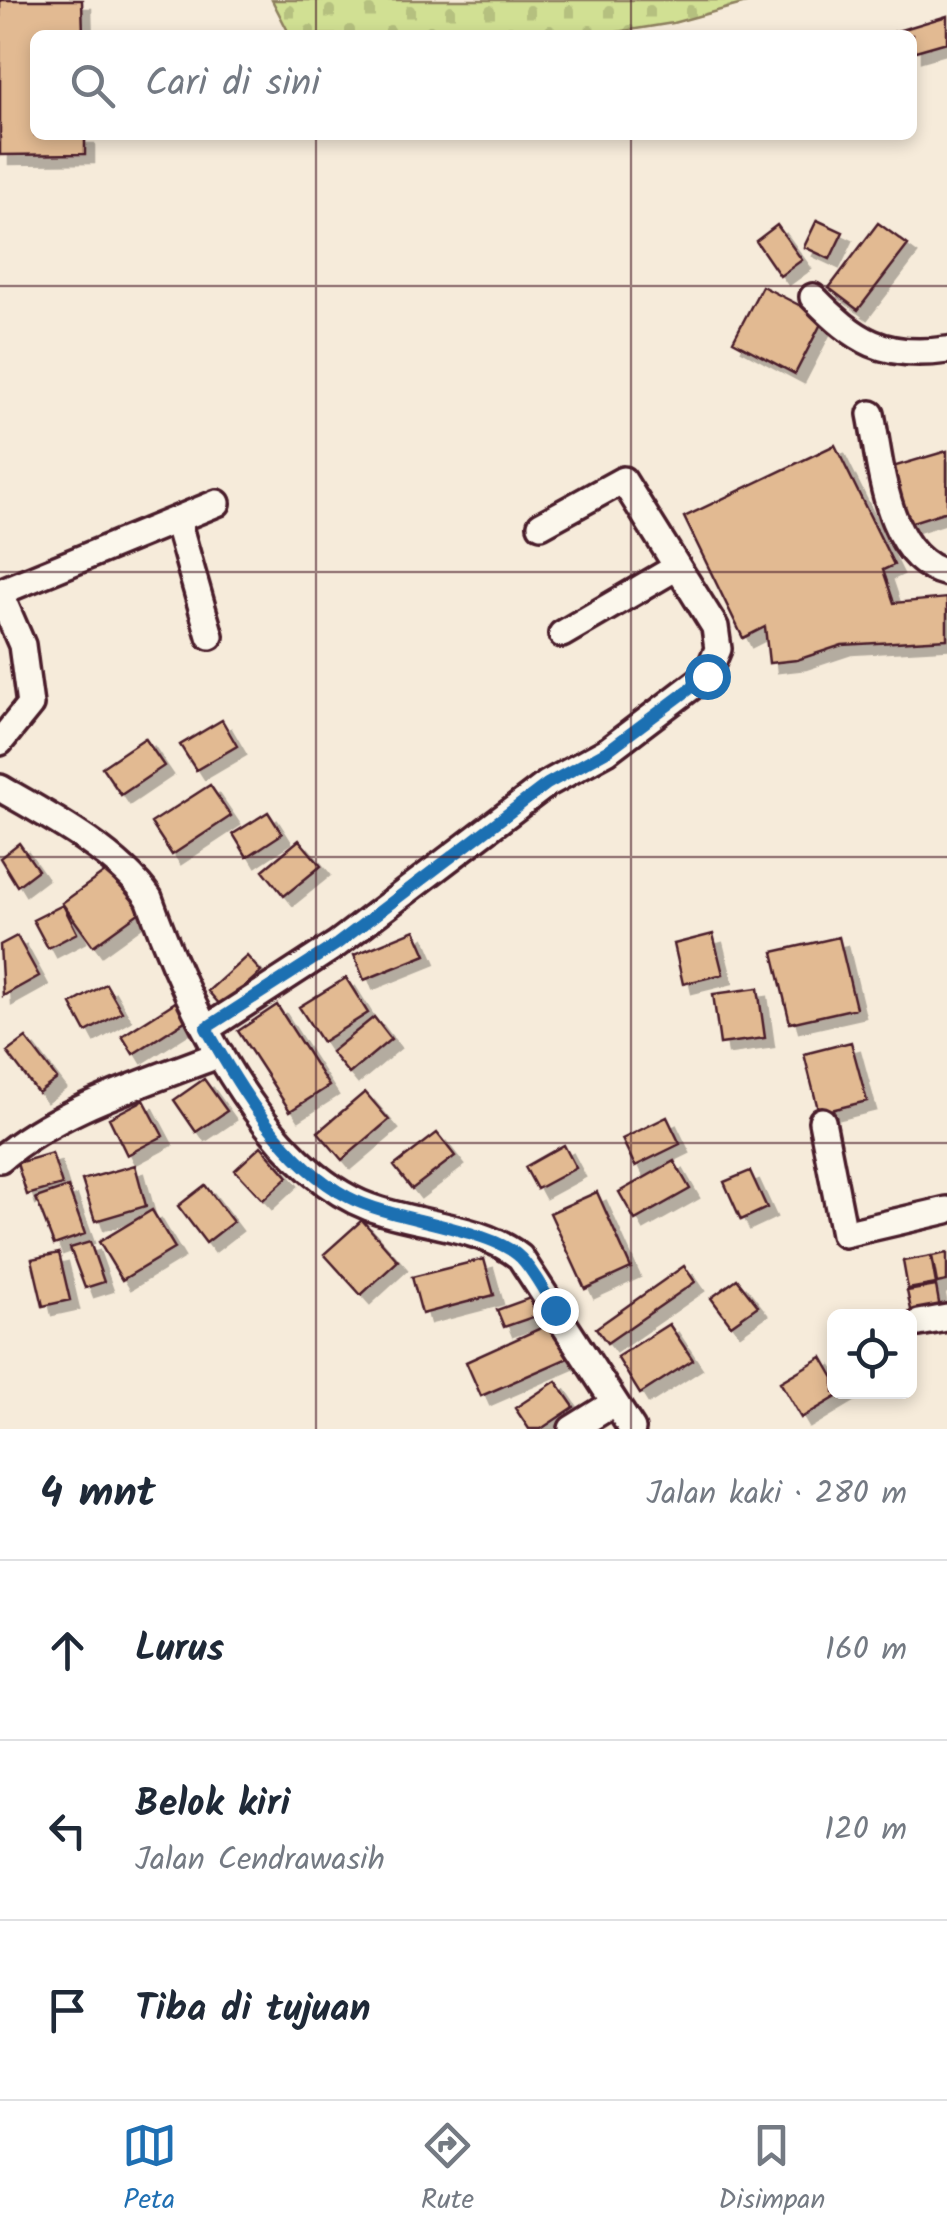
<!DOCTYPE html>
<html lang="id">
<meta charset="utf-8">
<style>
:root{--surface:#fff;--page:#f2f2f3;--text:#1f2937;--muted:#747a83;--line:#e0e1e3;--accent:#1f6fb2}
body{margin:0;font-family:Kalam,sans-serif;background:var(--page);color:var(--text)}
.controls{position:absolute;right:30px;bottom:30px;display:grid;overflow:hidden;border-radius:15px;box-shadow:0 5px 15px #0003}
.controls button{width:90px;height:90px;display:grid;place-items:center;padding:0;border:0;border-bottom:2px solid var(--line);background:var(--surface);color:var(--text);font:50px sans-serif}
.stop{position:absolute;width:30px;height:30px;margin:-22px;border:8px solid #1f6fb2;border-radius:50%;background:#fff}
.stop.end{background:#1f6fb2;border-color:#fff;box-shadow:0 2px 10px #0008}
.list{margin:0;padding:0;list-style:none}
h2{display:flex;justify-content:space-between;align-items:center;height:130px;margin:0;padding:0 40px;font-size:42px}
h2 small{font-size:32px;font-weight:400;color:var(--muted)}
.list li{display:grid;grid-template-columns:65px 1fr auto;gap:30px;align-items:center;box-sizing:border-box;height:180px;padding:0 40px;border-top:2px solid var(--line)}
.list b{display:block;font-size:38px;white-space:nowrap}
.list p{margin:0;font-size:32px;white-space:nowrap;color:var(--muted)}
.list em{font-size:32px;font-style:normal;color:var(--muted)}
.icon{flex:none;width:55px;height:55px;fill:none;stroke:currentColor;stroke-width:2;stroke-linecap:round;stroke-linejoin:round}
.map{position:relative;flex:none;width:947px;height:1429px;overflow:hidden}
.search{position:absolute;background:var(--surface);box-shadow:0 5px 15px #0003;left:30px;right:30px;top:30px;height:110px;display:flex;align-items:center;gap:25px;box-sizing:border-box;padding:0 35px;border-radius:15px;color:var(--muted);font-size:38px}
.sheet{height:670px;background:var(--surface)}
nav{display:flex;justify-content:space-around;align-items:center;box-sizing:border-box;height:140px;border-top:2px solid var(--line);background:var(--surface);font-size:28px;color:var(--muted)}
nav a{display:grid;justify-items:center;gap:5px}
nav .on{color:var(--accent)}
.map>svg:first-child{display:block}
.cemetery{fill:url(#cemetery-stones);stroke:#8e805f;stroke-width:2.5}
.building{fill:#e2ba92;stroke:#4a1f2b;stroke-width:2.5;filter:url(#shadow)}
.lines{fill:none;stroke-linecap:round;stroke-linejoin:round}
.minor-casing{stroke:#4a1f2b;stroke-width:32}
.minor{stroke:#fbf7ec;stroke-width:25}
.route{stroke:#1f6fb2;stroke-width:12}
.grid{fill:none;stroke:#4a1f2b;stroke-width:2.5;stroke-opacity:0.55}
</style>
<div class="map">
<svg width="947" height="1429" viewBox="0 0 947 1429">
<defs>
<pattern id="cemetery-stones" width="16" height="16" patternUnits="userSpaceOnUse" patternTransform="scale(2.5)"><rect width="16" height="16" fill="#d1e093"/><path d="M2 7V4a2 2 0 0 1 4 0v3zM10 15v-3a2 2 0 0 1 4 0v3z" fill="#b5c07f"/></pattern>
<filter id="shadow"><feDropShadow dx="9" dy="9" stdDeviation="0" flood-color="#0004"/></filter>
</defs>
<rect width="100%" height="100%" fill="#f6ebda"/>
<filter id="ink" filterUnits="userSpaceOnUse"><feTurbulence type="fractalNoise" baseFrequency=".01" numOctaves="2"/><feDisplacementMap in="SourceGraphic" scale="20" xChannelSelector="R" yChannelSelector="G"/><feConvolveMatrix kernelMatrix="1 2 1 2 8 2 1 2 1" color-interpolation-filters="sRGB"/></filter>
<g filter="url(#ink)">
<path class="cemetery" d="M 272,0 L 757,0 L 673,23 L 599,35 L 290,35 Z"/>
<path class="building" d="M 0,0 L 82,0 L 83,35 L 35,35 L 35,135 L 85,135 L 85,154 L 0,155 Z
M 947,16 L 947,42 L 912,52 L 912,35 L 884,35 Z
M 817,220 L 843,232 L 830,259 L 804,247 Z
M 878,223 L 908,245 L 858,310 L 829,288 Z
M 777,225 L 802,260 L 780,276 L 756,241 Z
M 762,286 L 824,318 L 795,374 L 733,341 Z
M 835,445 L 894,565 L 883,570 L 894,603 L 947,598 L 947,639 L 842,645 L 797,660 L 769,663 L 765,627 L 743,638 L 684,517 Z
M 947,451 L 947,511 L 906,524 L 889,468 Z
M 222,720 L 237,746 L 196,770 L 180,745 Z
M 145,738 L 164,766 L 121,795 L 102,767 Z
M 210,785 L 231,816 L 172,855 L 151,823 Z
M 268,812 L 282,834 L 247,857 L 233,834 Z
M 299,840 L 321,866 L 284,896 L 263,870 Z
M 19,843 L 38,870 L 17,886 L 0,858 Z
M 116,864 L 147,907 L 93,946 L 62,903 Z
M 63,905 L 77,933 L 48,948 L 33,920 Z
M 415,930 L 426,955 L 364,980 L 354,955 Z
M 713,934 L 723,974 L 683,984 L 674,944 Z
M 17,936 L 39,976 L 3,996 L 0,945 Z
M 839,937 L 856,1008 L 790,1023 L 773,952 Z
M 247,956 L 261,972 L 222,1007 L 208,991 Z
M 346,978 L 368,1013 L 322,1042 L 299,1007 Z
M 106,984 L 122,1012 L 86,1032 L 71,1004 Z
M 758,988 L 765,1038 L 720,1044 L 713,994 Z
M 177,1001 L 188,1019 L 133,1054 L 122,1036 Z
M 277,1005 L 329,1086 L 290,1111 L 238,1031 Z
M 374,1017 L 391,1039 L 349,1074 L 331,1052 Z
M 26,1038 L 57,1079 L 38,1093 L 7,1052 Z
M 851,1042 L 867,1101 L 819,1113 L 804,1054 Z
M 204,1079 L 227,1111 L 196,1132 L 174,1100 Z
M 365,1092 L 389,1120 L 342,1160 L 318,1132 Z
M 144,1100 L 163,1136 L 127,1155 L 109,1118 Z
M 667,1117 L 680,1144 L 635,1166 L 622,1139 Z
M 437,1133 L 455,1156 L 412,1189 L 394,1166 Z
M 564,1145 L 576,1168 L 537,1189 L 525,1167 Z
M 261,1146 L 288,1177 L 263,1200 L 235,1170 Z
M 52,1153 L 62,1185 L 27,1195 L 17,1163 Z
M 674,1161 L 690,1189 L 635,1220 L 619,1192 Z
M 135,1165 L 146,1206 L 95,1221 L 82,1180 Z
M 750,1171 L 767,1208 L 741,1220 L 724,1182 Z
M 205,1185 L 233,1222 L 206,1243 L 178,1206 Z
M 68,1187 L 85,1234 L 54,1245 L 36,1198 Z
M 597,1192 L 631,1268 L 585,1289 L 550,1213 Z
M 152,1210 L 175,1248 L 122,1280 L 99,1242 Z
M 362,1220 L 398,1261 L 361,1295 L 324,1254 Z
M 90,1242 L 104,1282 L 85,1288 L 70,1248 Z
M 59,1253 L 70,1300 L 43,1306 L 32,1259 Z
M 947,1253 L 947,1281 L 937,1283 L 932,1256 Z
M 931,1256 L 936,1284 L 908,1289 L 903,1261 Z
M 484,1259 L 494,1295 L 422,1314 L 412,1277 Z
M 684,1266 L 695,1282 L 607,1343 L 596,1328 Z
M 737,1279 L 758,1306 L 731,1325 L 711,1298 Z
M 936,1286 L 941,1314 L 913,1319 L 907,1291 Z
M 530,1298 L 536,1316 L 504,1327 L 497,1310 Z
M 552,1323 L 568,1358 L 481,1396 L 466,1362 Z
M 669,1324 L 693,1360 L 640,1394 L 617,1357 Z
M 822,1357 L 834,1378 L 834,1392 L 843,1393 L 801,1418 L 780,1382 Z
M 556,1381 L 574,1407 L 541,1429 L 529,1429 L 515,1408 Z"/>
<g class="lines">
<defs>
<path id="minor" d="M 813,297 C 856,341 883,359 947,350
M 871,414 C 881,464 886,559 947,573
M 177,520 L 210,636
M 0,592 L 217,503
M 0,594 L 22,645 L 30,705 L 0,742
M 562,634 L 677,567
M 0,788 C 49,816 117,852 149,898 C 185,1000 261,1166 369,1207 C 416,1225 480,1225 520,1257 L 632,1429
M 206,1029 L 337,944 L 547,784 L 607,751 L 707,675 L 718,649 L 715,627 L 623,480 L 541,525
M 822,1121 L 844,1234 L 947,1210
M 0,1159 C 61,1107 147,1083 220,1054
M 919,1323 L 947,1318
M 572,1429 L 614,1403"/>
</defs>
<use href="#minor" class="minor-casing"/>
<use href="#minor" class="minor"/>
</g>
</g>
<g class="lines" filter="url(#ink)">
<path class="route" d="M 555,1310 C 545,1293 535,1273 521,1258 C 492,1228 393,1221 348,1197 C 285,1164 240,1089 206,1028 L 337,944 L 547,784 L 607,751 L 707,676"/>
</g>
<path class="grid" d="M 316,0 L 316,35M 631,0 L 631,35M 316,135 L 316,1429M 631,135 L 631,1429M 0,286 L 947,286M 0,572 L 947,572M 0,857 L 947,857M 0,1143 L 947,1143"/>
</svg>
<div class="controls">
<button><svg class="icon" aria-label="locate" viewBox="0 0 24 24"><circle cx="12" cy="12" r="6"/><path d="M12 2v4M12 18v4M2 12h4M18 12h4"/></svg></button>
</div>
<div class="stop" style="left:707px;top:676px"></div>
<div class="stop end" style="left:555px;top:1310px"></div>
<div class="search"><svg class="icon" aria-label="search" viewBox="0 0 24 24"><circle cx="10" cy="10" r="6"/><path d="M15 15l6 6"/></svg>Cari di sini</div>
</div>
<section class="sheet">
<h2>4 mnt<small>Jalan kaki · 280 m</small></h2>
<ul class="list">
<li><svg class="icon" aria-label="ahead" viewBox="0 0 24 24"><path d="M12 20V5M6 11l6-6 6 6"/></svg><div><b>Lurus</b></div><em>160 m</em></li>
<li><svg class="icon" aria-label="left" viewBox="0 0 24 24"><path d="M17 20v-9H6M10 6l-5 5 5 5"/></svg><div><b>Belok kiri</b><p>Jalan Cendrawasih</p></div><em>120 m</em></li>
<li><svg class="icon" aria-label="arrive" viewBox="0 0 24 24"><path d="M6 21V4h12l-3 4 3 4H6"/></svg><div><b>Tiba di tujuan</b></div></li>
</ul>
</section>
<nav>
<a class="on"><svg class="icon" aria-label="map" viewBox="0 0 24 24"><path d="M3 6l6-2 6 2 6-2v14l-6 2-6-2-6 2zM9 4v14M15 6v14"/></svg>Peta</a>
<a><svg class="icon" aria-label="directions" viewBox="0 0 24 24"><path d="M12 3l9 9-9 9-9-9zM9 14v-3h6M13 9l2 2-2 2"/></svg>Rute</a>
<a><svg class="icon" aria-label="saved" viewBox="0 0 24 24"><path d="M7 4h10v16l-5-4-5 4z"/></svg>Disimpan</a>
</nav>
